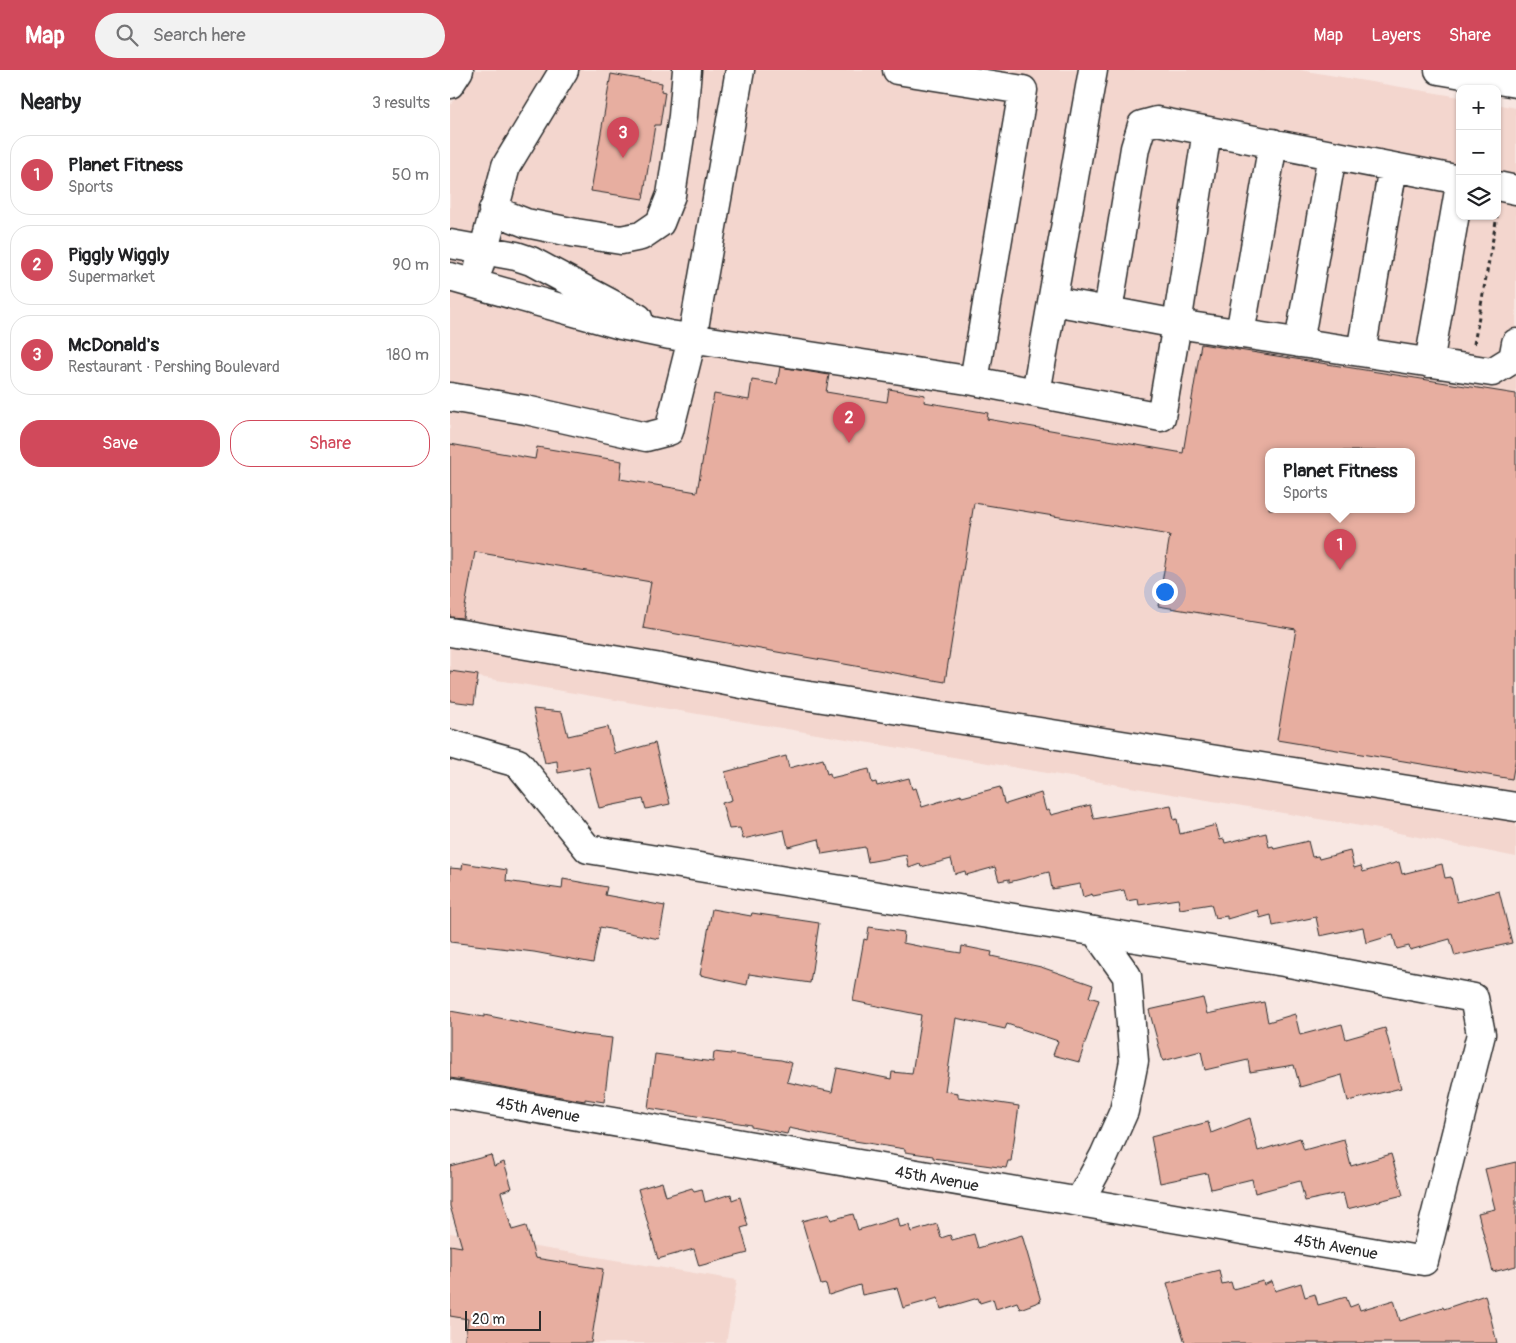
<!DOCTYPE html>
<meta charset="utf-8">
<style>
:root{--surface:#fff;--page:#f2f2f2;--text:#202124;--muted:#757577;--line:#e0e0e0;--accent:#d1495b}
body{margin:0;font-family:Pangolin,sans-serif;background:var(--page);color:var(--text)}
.controls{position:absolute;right:15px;top:15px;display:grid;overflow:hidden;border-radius:10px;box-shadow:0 1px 4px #0004}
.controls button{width:45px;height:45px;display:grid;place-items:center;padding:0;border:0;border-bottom:1px solid var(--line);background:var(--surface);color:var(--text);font:25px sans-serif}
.scale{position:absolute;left:15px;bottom:12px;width:76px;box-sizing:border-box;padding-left:5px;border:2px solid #2b2b2b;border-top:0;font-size:14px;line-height:18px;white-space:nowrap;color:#2b2b2b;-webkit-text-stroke:4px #fff;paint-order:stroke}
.you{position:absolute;left:714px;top:521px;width:18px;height:18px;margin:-12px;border:4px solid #fff;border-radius:50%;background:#1a73e8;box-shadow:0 0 0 8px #1a73e833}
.badge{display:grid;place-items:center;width:32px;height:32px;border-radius:50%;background:var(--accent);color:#fff;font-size:16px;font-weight:700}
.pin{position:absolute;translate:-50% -41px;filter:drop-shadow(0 1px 2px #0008)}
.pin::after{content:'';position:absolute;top:26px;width:18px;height:15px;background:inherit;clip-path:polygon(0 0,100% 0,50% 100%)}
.popup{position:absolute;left:815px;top:378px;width:150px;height:65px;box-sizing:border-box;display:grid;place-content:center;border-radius:10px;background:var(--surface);filter:drop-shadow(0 1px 4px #0005);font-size:16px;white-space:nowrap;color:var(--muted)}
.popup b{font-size:19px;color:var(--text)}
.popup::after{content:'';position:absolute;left:50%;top:100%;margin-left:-10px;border:10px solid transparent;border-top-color:var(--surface)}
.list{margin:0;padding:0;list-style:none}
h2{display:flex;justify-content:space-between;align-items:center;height:65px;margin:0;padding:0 20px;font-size:21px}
h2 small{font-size:16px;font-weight:400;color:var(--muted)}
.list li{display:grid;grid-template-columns:32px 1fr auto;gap:15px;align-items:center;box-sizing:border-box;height:80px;margin:0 10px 10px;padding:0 10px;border:1px solid var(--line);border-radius:20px}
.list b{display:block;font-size:19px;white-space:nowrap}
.list p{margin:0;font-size:16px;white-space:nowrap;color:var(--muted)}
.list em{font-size:16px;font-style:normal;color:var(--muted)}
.actions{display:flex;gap:10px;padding:15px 20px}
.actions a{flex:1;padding:11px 0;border:1px solid var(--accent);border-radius:20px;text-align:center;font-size:18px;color:var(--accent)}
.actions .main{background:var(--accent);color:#fff}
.icon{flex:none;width:28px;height:28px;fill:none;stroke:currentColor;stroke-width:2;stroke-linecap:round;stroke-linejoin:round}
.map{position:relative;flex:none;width:1066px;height:1273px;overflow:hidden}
header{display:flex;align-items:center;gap:30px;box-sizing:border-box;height:70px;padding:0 25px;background:var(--accent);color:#fff}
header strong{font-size:24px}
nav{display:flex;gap:28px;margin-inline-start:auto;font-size:18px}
.search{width:350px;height:45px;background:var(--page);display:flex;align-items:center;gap:12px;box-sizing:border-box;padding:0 18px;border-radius:28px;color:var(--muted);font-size:19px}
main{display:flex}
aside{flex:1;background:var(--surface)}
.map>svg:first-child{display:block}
.built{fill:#f3d6ce;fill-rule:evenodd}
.building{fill:#e7aea0;stroke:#2b2b2b;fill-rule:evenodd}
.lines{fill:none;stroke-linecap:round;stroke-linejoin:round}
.minor-casing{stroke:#2b2b2b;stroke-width:31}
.path{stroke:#2b2b2b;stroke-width:3;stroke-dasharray:4 4;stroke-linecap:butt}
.minor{stroke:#fff;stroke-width:28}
.labels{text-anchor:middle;stroke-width:4;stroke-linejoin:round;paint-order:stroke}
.street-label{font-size:16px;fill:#2b2b2b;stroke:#fff}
</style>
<header>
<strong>Map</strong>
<div class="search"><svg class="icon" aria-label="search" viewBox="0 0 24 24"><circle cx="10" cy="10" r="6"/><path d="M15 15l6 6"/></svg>Search here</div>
<nav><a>Map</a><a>Layers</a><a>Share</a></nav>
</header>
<main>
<aside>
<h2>Nearby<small>3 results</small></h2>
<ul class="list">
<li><span class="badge">1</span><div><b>Planet Fitness</b><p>Sports</p></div><em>50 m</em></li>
<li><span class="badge">2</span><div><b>Piggly Wiggly</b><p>Supermarket</p></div><em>90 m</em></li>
<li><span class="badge">3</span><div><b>McDonald's</b><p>Restaurant · Pershing Boulevard</p></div><em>180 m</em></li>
</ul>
<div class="actions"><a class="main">Save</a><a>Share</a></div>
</aside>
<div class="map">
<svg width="1066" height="1273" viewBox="0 0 1066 1273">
<rect width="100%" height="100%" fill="#f8e7e2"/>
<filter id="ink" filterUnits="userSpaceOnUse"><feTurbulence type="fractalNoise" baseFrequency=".02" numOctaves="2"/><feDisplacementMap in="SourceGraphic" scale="10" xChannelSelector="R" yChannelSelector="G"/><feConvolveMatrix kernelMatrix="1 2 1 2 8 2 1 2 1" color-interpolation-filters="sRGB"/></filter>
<g filter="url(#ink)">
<path class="built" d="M 24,0 L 850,0 L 1010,27 L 1010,146 L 1047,146 L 1047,34 L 1066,38 L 1066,787 L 934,760 L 0,602 L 0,36 ZM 819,381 L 961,381 L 961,439 L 819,439 Z
M 0,1163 L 287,1210 L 276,1273 L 0,1273 Z"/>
<path class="building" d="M 161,4 L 212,13 L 211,21 L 215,22 L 210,55 L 205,55 L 193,129 L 141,121 Z
M 751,274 L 1066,324 L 1066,687 L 1062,709 L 827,670 L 846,559 L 708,536 L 720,465 L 524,433 L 495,612 L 193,558 L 201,512 L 25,482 L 13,548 L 0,547 L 0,374 L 85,389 L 87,377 L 172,391 L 170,409 L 247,422 L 264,324 L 299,330 L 302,310 L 327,314 L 330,297 L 379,305 L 376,322 L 437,332 L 439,319 L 475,325 L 474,332 L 538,343 L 537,349 L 733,383 ZM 819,381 L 961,381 L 961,439 L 819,439 Z
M 0,601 L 28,605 L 24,634 L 0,631 Z
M 83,639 L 112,642 L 118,666 L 158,657 L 165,684 L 205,673 L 220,734 L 196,739 L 193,729 L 149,738 L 139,697 L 108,703 L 107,691 L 95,693 Z
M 336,686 L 339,698 L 373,689 L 377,704 L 380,703 L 381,708 L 419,699 L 422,713 L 426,712 L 427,716 L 459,708 L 462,719 L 466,718 L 472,737 L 511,725 L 512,727 L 550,717 L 554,733 L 556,734 L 591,723 L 596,741 L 599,740 L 601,745 L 640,735 L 644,749 L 721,735 L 724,750 L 727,749 L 730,764 L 766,755 L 770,770 L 774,769 L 775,773 L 816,763 L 819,777 L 823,776 L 824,779 L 858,771 L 862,787 L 868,786 L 869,789 L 900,781 L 904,798 L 911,796 L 913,802 L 949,792 L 952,804 L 992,794 L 995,808 L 1001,807 L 1007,832 L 1049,821 L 1062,873 L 1005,886 L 1000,869 L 960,880 L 959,876 L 947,879 L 943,865 L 916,873 L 913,857 L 870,866 L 866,847 L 823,856 L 821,845 L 810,848 L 808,840 L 777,849 L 777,846 L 765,848 L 761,834 L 730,839 L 728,829 L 689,835 L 688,829 L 677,831 L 674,820 L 643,826 L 642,824 L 633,827 L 630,814 L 602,819 L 599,802 L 559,812 L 559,809 L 549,811 L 545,797 L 516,805 L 515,801 L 505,804 L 501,789 L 471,797 L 470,794 L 459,798 L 456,785 L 418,792 L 415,777 L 372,784 L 369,769 L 338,777 L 334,760 L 293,769 L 290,758 L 279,759 L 272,733 L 282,730 L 275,702 Z
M 13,793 L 57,800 L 56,811 L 112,819 L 113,809 L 157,817 L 155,825 L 215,836 L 209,869 L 150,857 L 143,893 L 84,882 L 0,872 L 0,798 L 12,799 Z
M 262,839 L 301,846 L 302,843 L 369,853 L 360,913 L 299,904 L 297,915 L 250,905 Z
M 419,857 L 454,862 L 453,873 L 473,877 L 511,883 L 512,876 L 542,882 L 541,886 L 591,897 L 643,915 L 639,927 L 649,930 L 629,992 L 603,985 L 608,971 L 557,954 L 555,959 L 506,948 L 495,1021 L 508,1023 L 508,1027 L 569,1036 L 561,1091 L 558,1091 L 556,1098 L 483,1088 L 483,1086 L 455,1082 L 455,1079 L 392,1069 L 339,1058 L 337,1064 L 301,1057 L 301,1055 L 198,1038 L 205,984 L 263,992 L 264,982 L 331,990 L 342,993 L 337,1012 L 382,1022 L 387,998 L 441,1009 L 442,1002 L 462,1004 L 471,945 L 403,931 L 414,869 L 417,870 Z
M 753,928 L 757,944 L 814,932 L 818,952 L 845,944 L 850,965 L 892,954 L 896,969 L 935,958 L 951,1018 L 898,1031 L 892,1005 L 850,1017 L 844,995 L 800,1002 L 798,990 L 755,1000 L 751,981 L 713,991 L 699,940 Z
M 0,941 L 34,947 L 34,945 L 134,965 L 162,968 L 154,1032 L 135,1029 L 135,1031 L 41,1015 L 41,1014 L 0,1008 Z
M 800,1048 L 808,1081 L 850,1068 L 854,1080 L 894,1069 L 901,1096 L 941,1084 L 953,1125 L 897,1139 L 893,1123 L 855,1131 L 850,1111 L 805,1123 L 802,1109 L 761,1119 L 757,1103 L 710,1113 L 701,1067 L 758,1052 L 761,1063 Z
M 41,1085 L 44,1096 L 54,1092 L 62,1118 L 51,1122 L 62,1160 L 76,1156 L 85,1188 L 153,1199 L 141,1273 L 14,1273 L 18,1249 L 0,1246 L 0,1175 L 12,1177 L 0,1136 L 0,1096 Z
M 1066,1092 L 1066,1196 L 1043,1202 L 1028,1143 L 1045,1139 L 1035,1099 Z
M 212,1112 L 216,1126 L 242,1118 L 244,1121 L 252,1119 L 255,1132 L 281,1124 L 282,1130 L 290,1127 L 298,1156 L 291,1158 L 298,1183 L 249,1196 L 244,1179 L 208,1189 L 188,1119 Z
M 379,1144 L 381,1150 L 403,1144 L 408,1160 L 448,1148 L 450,1157 L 459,1155 L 461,1162 L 487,1154 L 491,1168 L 500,1165 L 502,1170 L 524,1164 L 528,1178 L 572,1165 L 591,1231 L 570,1239 L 567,1232 L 546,1239 L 543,1229 L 530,1233 L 528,1228 L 491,1239 L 488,1228 L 453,1238 L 447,1218 L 412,1225 L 410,1215 L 379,1225 L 376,1214 L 371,1215 L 352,1151 Z
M 769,1200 L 772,1214 L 781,1212 L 783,1219 L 813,1211 L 814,1215 L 822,1211 L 825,1221 L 851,1213 L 855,1227 L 865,1224 L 868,1235 L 896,1227 L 900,1237 L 908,1234 L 910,1240 L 944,1230 L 950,1251 L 993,1237 L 994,1239 L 1035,1225 L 1047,1273 L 735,1273 L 717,1213 Z"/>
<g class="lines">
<defs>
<path id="minor" d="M 447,0 L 573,20 L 524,311
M 989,0 L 1066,13
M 0,14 L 9,0
M 757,61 L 727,254 L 1042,302 L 1063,289 L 1066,273
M 1047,116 L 1066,120
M 43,140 L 76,153 L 126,163 L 171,170 L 191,166 L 210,153 L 221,125 L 233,46 L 237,0
M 0,174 L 66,186 L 81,191 L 188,248
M 29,197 L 56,96 L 114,0
M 0,207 L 171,255 L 220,265 L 524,311 L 711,347 L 727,254 L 658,241 L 685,78 L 692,55 L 707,51 L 1010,110
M 603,231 L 658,241
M 790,264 L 823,73
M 849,273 L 882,85
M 911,282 L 943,97
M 979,293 L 1010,115
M 586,323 L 643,0
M 0,327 L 76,340 L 196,367 L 219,361 L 242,269 L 290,0
M 0,562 L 205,597 L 328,621 L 1066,737
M 0,674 L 68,693 L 138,779 L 834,892 L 1024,928 L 1031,964 L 974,1191 L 0,1024
M 629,1132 L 654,1086 L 674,1041 L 684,991 L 677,906 L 645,861"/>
</defs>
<use href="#minor" class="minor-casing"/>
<path class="path" d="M 1024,274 L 1047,146"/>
<use href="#minor" class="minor"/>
</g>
</g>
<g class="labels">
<g class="street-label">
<text transform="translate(88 1039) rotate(10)" y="6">45th Avenue</text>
<text transform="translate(487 1108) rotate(10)" y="6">45th Avenue</text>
<text transform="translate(886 1176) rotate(10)" y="6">45th Avenue</text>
</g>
</g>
</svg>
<div class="controls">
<button>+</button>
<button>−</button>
<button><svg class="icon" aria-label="layers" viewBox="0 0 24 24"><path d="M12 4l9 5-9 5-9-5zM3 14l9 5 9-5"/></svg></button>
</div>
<div class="scale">20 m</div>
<div class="you"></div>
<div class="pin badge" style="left:890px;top:500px">1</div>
<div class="popup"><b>Planet Fitness</b>Sports</div>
<div class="pin badge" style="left:399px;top:373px">2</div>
<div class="pin badge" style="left:173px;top:88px">3</div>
</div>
</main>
